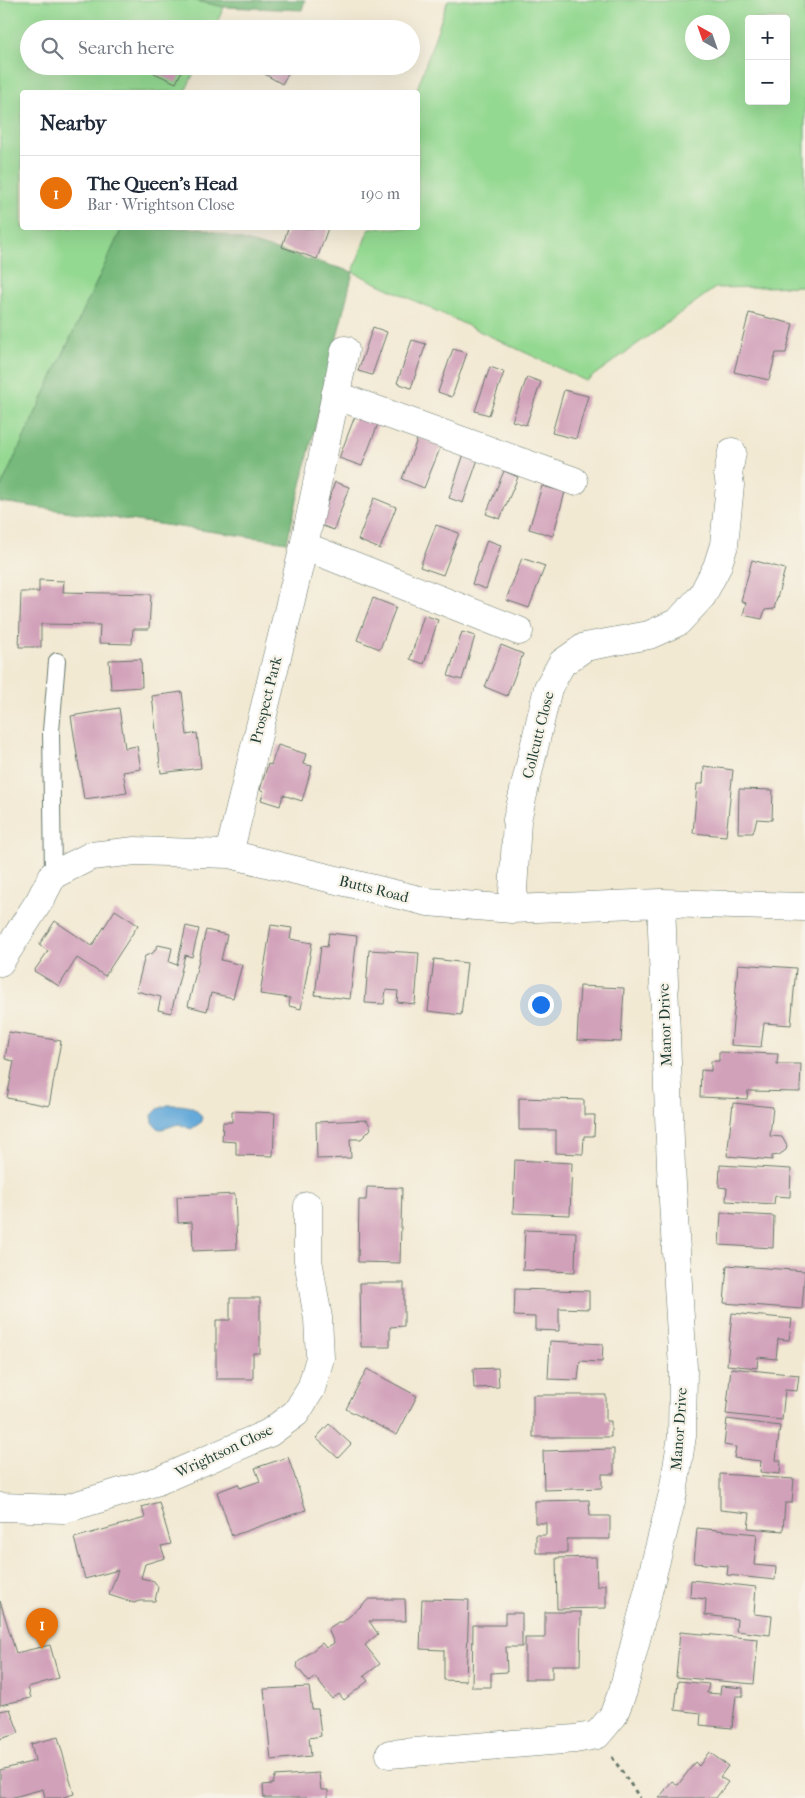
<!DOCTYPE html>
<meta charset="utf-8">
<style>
:root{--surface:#fff;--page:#f6f6f7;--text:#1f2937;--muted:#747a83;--line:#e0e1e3;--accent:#c8321e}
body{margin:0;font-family:"IM FELL French Canon",serif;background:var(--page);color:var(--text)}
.controls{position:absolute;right:15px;top:15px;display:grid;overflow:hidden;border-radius:5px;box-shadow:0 5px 20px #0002}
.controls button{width:45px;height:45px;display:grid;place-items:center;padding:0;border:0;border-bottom:1px solid var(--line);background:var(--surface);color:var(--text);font:25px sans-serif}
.compass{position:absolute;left:685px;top:15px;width:45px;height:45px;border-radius:50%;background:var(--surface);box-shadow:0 5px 20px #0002;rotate:320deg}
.you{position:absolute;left:540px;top:1004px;width:18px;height:18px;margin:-12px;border:4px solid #fff;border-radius:50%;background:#1a73e8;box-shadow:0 0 0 8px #1a73e833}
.badge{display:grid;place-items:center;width:32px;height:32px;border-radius:50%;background:var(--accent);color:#fff;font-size:16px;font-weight:700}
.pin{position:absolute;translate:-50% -41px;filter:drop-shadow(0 1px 2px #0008)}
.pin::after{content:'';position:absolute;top:26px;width:18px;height:15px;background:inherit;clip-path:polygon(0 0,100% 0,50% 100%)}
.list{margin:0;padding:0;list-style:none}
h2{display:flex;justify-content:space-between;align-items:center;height:65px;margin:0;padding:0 20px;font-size:21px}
h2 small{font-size:16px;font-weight:400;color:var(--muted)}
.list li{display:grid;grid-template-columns:32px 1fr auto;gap:15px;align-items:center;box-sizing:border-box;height:75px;padding:0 20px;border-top:1px solid var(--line)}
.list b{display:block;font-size:19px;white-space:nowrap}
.list p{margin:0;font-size:16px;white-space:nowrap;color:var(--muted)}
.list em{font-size:16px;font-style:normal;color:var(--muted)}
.icon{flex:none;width:28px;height:28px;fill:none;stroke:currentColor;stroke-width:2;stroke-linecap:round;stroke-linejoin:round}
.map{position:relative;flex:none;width:805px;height:1798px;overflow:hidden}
.search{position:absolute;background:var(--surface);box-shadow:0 5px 20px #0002;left:20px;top:20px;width:400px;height:55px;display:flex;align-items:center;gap:12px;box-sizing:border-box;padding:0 18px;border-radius:28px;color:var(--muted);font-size:19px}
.panel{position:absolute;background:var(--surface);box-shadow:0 5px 20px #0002;left:20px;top:90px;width:400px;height:140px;border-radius:5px}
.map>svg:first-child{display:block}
.green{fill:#94d992;stroke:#5a8b63;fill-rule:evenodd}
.forest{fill:#77b97c;stroke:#4b7b58}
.water{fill:#63a9d9;stroke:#417386}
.building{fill:#d1a0b9}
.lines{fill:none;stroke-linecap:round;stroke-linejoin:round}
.lane-casing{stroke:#69796c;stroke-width:18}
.street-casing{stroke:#69796c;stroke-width:29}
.path{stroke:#69796c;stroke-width:3;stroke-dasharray:4 4;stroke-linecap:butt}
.lane{stroke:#fff;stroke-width:16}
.street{stroke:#fff;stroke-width:28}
.labels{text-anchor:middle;stroke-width:4.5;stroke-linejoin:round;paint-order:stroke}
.street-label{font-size:15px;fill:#1f3d34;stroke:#f7f3e8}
</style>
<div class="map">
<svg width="805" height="1798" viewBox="0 0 805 1798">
<rect width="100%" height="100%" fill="#f7f3e8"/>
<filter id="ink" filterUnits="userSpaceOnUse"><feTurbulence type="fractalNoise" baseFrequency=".02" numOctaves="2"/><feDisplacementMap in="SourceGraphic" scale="10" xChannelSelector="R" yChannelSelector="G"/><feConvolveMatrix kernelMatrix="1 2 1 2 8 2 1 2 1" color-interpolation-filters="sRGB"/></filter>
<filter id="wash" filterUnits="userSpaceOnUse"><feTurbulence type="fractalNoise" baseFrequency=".0096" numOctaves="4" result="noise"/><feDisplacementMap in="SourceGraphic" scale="20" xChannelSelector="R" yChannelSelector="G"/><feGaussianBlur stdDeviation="1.12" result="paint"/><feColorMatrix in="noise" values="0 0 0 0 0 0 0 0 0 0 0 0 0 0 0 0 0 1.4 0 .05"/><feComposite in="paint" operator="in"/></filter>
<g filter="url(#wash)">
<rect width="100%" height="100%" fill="#f2e9d3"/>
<path class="green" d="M 0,0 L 193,0 L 224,7 L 214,29 L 29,29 L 29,66 L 197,66 L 185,92 L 22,92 L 22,228 L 122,228 L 0,489 Z
M 448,0 L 805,0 L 805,286 L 715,288 L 586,381 L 353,272 L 369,228 L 418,228 L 418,92 L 416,92 ZM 749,19 L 786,19 L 786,101 L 749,101 ZM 692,22 L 722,22 L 722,52 L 692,52 Z"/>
<path class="forest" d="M 193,0 L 305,0 L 302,10 L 224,7 Z
M 122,228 L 201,228 L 353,272 L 287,542 L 0,502 L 0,489 Z"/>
<path class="water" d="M 168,1105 C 182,1105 195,1104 202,1118 L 200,1123 L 191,1129 L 179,1124 C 167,1126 154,1138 152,1115 L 158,1109 Z"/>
<g id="blocks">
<path class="building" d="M 157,66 L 184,66 L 176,83 L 154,73 Z
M 264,66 L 290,66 L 292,67 L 282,84 L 261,72 Z
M 288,228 L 328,228 L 317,259 L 282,247 Z
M 749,313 L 793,324 L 786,353 L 776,353 L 769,380 L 734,372 Z
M 373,327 L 387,332 L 372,375 L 358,371 Z
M 412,340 L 426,344 L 411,388 L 397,383 Z
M 453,349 L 467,353 L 452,397 L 438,392 Z
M 490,367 L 504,372 L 489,415 L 475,411 Z
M 527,377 L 541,382 L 526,425 L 512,421 Z
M 564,390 L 588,396 L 576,439 L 552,433 Z
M 355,416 L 378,424 L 362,466 L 339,458 Z
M 418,437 L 441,446 L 424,488 L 402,479 Z
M 464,454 L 478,459 L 463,503 L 449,498 Z
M 504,471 L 518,477 L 500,519 L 486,514 Z
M 335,482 L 349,487 L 334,530 L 320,525 Z
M 542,486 L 565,492 L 553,536 L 529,529 Z
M 374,498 L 396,507 L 380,549 L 358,540 Z
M 436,525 L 459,533 L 443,575 L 420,567 Z
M 487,540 L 501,545 L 486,589 L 472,584 Z
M 522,558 L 545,566 L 529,608 L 506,600 Z
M 752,560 L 785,569 L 774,609 L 765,610 L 762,619 L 743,615 L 746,603 L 741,601 Z
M 39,580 L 64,581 L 63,592 L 151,594 L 149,629 L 133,629 L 132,644 L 99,643 L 100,625 L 41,624 L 41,647 L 19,647 L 21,592 L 39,592 Z
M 373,598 L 396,607 L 380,649 L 357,640 Z
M 424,615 L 438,620 L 424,664 L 410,659 Z
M 462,632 L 475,636 L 462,680 L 448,676 Z
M 501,645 L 523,654 L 507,696 L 485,687 Z
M 141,659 L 142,687 L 111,689 L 109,660 Z
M 182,692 L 187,735 L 197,733 L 201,768 L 161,773 L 152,696 Z
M 119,708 L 125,748 L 137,746 L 141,769 L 123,772 L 127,793 L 84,799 L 71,716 Z
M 278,745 L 306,754 L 303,764 L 312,766 L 302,801 L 283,795 L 280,806 L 261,800 L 264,791 L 260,790 L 268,764 L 271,765 Z
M 704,766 L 733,770 L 726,836 L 693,833 L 697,784 L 703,784 Z
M 739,789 L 773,790 L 772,820 L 757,819 L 753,833 L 738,833 Z
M 115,910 L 138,925 L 105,976 L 77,958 L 59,986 L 34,971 L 48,951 L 39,945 L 55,921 L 92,946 Z
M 271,925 L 292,928 L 290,939 L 312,943 L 301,1009 L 289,1006 L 290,998 L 260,994 Z
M 186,926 L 199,929 L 192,957 L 185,955 L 171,1013 L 158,1010 L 161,997 L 136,991 L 145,956 L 153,953 L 158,945 L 172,948 L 169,962 L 177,965 Z
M 206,930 L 227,935 L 221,960 L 242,965 L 233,998 L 211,993 L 207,1011 L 188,1006 Z
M 329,933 L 357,936 L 350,999 L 315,995 L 321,946 L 327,947 Z
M 369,950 L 419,953 L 415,1004 L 397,1002 L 398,991 L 386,990 L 384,1004 L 365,1003 Z
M 434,959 L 467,963 L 461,1015 L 428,1011 Z
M 738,964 L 796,968 L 791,1025 L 764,1023 L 761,1047 L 731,1045 Z
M 580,986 L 624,988 L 621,1042 L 577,1040 Z
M 9,1032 L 61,1041 L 49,1106 L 7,1098 L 14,1061 L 5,1059 Z
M 719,1052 L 778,1054 L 777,1064 L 801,1064 L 800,1092 L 748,1091 L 747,1099 L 700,1097 L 701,1070 L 711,1071 L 711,1061 L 719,1061 Z
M 519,1098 L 584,1100 L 584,1115 L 595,1115 L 594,1136 L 584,1136 L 583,1154 L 556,1153 L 556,1130 L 519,1130 Z
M 733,1103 L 773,1107 L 770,1136 L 782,1137 L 787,1146 L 786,1150 L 779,1155 L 772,1156 L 772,1160 L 727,1156 Z
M 232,1111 L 275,1113 L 273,1156 L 236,1155 L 236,1142 L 222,1141 L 223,1122 L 232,1122 Z
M 367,1120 L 371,1128 L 370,1130 L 361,1139 L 350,1139 L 351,1158 L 317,1159 L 316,1122 Z
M 515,1160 L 572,1163 L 570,1215 L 513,1213 Z
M 720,1165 L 791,1169 L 790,1197 L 775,1196 L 774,1204 L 726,1201 L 727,1188 L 719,1187 Z
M 367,1187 L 402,1188 L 400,1263 L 358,1262 L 359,1200 L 366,1200 Z
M 235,1194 L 237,1249 L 193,1251 L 192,1222 L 178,1223 L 177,1197 Z
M 721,1213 L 774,1216 L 773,1248 L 719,1245 Z
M 525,1230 L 576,1232 L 575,1272 L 523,1270 Z
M 727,1265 L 805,1271 L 802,1309 L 724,1303 Z
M 360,1283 L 404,1283 L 404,1326 L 390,1327 L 390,1347 L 361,1347 Z
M 515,1289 L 589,1291 L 589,1309 L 559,1308 L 559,1331 L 535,1330 L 535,1317 L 514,1316 Z
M 230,1298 L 260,1298 L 260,1353 L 253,1353 L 253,1379 L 216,1379 L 216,1320 L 230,1320 Z
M 732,1313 L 792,1319 L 789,1340 L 778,1339 L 776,1359 L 758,1357 L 757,1368 L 727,1365 Z
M 550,1341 L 603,1344 L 602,1362 L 580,1361 L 578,1380 L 548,1379 Z
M 498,1368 L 499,1387 L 474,1388 L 473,1369 Z
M 731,1368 L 799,1375 L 797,1391 L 785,1390 L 782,1420 L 726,1414 Z
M 367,1369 L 417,1396 L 397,1435 L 346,1409 Z
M 533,1395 L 606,1395 L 606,1421 L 611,1421 L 611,1437 L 533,1437 Z
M 727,1419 L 780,1426 L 776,1460 L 781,1461 L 780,1474 L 760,1472 L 761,1461 L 734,1458 L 736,1447 L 724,1445 Z
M 329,1424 L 351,1444 L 338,1458 L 316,1438 Z
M 614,1449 L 614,1474 L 602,1474 L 602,1488 L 544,1490 L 543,1451 Z
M 288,1457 L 306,1510 L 232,1536 L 217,1492 L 238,1484 L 240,1488 L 260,1481 L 255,1468 Z
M 720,1474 L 794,1479 L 792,1503 L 785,1503 L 783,1531 L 748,1528 L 750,1513 L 720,1510 Z
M 589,1500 L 590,1516 L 610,1516 L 610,1539 L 567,1539 L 567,1553 L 536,1553 L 536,1535 L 546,1535 L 546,1523 L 535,1523 L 535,1501 Z
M 159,1502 L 171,1544 L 161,1546 L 165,1558 L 145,1564 L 141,1578 L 154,1581 L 158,1587 L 155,1601 L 139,1601 L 134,1603 L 109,1595 L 118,1570 L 85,1579 L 74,1538 L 145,1518 L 142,1507 Z
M 697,1528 L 757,1534 L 754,1565 L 776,1567 L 775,1580 L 727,1575 L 728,1566 L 694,1563 Z
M 596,1557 L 597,1587 L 606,1584 L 606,1608 L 557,1609 L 556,1558 Z
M 691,1580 L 756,1587 L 754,1614 L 772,1616 L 770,1635 L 736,1631 L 737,1619 L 705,1615 L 706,1599 L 690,1597 Z
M 369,1599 L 405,1599 L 406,1621 L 369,1621 L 378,1634 L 365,1645 L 380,1664 L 364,1676 L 368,1681 L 344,1700 L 339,1694 L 332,1699 L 315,1677 L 309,1682 L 297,1667 L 298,1662 L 322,1643 L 326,1648 L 334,1643 L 328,1629 L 338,1622 L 343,1622 Z
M 422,1599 L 469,1600 L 466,1681 L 444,1680 L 444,1650 L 420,1649 Z
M 0,1601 L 16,1653 L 50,1645 L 59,1678 L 28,1687 L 31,1698 L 0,1705 Z
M 545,1612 L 581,1612 L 580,1665 L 552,1665 L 552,1679 L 525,1679 L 525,1638 L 545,1638 Z
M 505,1613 L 522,1613 L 522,1647 L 506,1647 L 507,1672 L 491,1673 L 491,1687 L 472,1687 L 473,1625 L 505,1625 Z
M 680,1632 L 758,1639 L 754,1684 L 676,1677 Z
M 678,1681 L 709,1684 L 707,1693 L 720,1694 L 721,1686 L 743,1688 L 743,1696 L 736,1696 L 732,1728 L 700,1725 L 701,1713 L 675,1710 Z
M 309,1687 L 312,1709 L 318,1709 L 321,1736 L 309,1738 L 311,1756 L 271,1760 L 264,1689 Z
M 10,1709 L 19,1733 L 0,1739 L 0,1711 Z
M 58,1737 L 74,1794 L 60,1798 L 45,1798 L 43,1789 L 10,1798 L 0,1798 L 0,1770 L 35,1761 L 31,1744 Z
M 709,1752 L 728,1766 L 720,1777 L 728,1782 L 716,1798 L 659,1798 L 672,1781 L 678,1785 L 695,1762 L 699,1766 Z
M 319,1773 L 321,1790 L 328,1790 L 328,1798 L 264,1798 L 263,1785 L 273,1784 L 275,1776 Z"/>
</g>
</g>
<g filter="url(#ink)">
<use href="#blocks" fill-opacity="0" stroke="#69796c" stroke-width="1"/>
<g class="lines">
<defs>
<path id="lane" d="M 53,875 L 51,731 L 57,661"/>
<path id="street" d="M 335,395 L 574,481
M 304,546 L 519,631
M 229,854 L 304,546 L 345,350
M 512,909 L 517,820 L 548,688 L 562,663 L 585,647 L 649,635 L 678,622 L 702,596 L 717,567 L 724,545 L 730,485 L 728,474 L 732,452
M 0,962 L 40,900 L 53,875 L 91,856 L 135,851 L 229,854 L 428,902 L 512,909 L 661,903 L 805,907
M 0,1507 L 64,1509 L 158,1481 L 269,1433 L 296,1413 L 311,1389 L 320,1358 L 318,1318 L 308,1260 L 308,1206
M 390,1754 L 575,1739 L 597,1735 L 613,1716 L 623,1691 L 673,1493 L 682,1436 L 683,1368 L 671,1167 L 661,903"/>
</defs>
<use href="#lane" class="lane-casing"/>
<use href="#street" class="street-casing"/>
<path class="path" d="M 612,1757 L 640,1798"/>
<use href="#lane" class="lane"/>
<use href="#street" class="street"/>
</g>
</g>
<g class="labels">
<g class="street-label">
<text transform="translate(266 700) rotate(-76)" y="5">Prospect Park</text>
<text transform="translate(538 735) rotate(-76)" y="5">Collcutt Close</text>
<text transform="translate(374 889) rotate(14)" y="5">Butts Road</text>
<text transform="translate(665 1025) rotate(-92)" y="5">Manor Drive</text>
<text transform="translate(679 1429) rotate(-86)" y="5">Manor Drive</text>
<text transform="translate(224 1451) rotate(-25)" y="5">Wrightson Close</text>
</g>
</g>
</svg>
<div class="controls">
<button>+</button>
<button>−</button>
</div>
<svg class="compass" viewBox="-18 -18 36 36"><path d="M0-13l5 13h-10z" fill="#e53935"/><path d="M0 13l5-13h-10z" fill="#747a83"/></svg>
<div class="you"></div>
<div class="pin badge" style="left:42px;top:1649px;background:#e8710a">1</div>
<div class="search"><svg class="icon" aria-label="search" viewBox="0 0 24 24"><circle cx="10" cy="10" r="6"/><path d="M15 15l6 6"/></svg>Search here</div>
<section class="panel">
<h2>Nearby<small></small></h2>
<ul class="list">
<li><span class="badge" style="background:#e8710a">1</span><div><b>The Queen's Head</b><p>Bar · Wrightson Close</p></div><em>190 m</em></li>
</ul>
</section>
</div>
